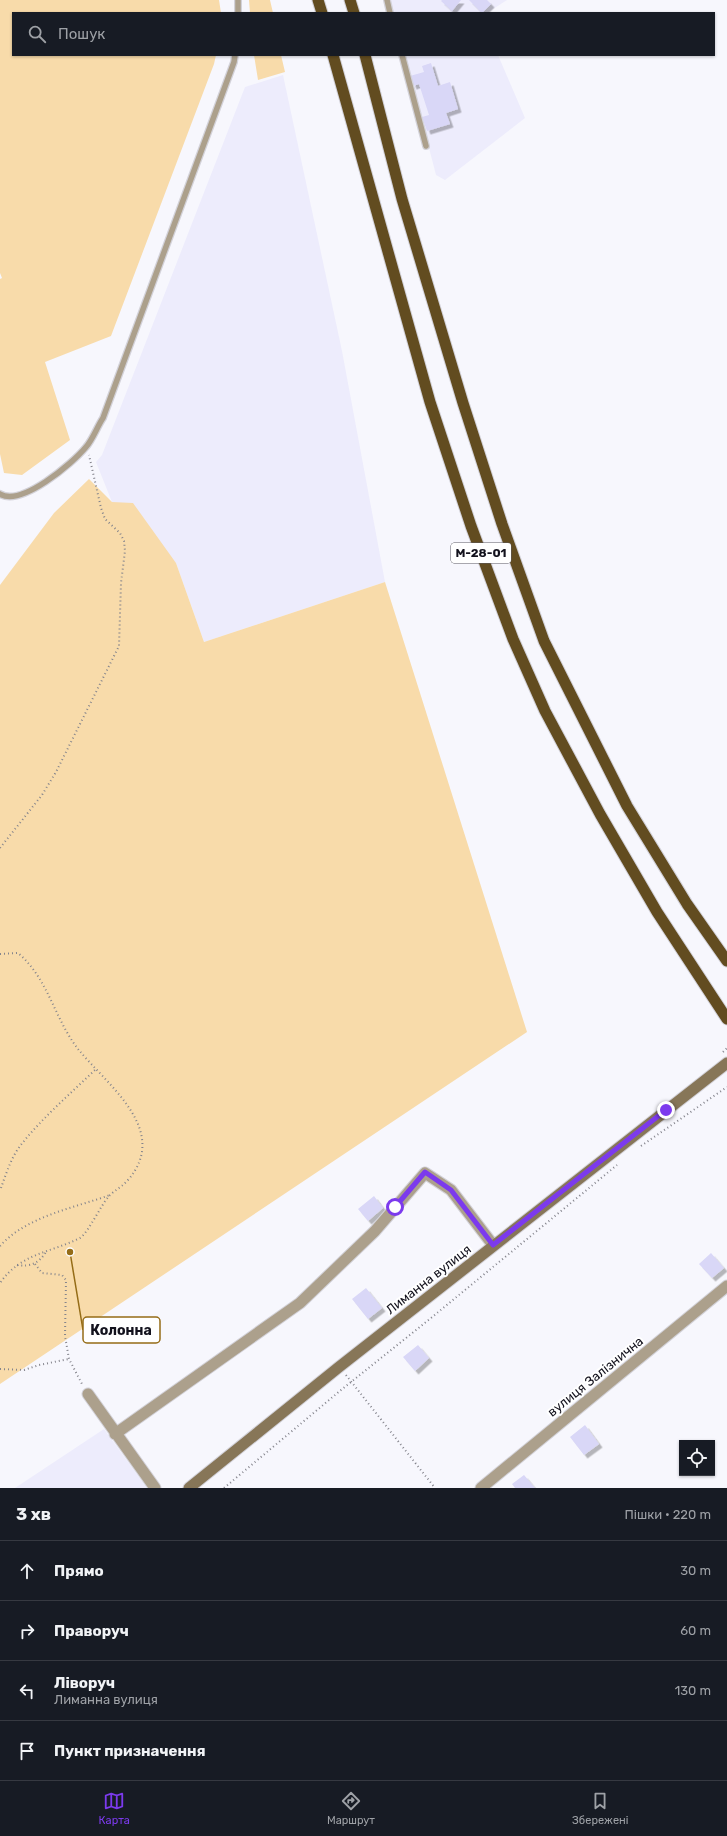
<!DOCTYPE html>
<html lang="uk">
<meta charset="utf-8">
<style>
:root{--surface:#171b24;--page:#20242c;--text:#f1f3f6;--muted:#9ea1a6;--line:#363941;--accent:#7c3aed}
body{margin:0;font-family:Rubik,sans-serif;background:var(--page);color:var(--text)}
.controls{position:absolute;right:12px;bottom:12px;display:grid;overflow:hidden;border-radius:0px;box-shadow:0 1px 3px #0004}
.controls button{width:36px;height:36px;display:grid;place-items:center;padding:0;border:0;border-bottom:1px solid var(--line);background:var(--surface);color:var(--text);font:20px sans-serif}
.stop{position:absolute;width:12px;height:12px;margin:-9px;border:3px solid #7c3aed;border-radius:50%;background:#fff}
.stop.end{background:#7c3aed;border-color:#fff;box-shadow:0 1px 4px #0008}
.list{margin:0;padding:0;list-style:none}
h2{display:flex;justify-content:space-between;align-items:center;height:52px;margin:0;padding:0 16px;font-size:17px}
h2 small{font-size:13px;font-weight:400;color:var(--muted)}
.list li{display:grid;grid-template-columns:26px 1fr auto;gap:12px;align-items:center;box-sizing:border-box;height:60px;padding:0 16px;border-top:1px solid var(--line)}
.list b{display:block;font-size:15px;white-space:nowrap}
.list p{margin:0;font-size:13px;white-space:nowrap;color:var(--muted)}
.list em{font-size:13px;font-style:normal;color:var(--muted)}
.icon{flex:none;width:22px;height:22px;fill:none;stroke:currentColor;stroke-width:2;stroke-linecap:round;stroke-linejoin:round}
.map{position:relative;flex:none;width:727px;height:1488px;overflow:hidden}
.search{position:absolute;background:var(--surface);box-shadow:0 1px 3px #0004;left:12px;right:12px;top:12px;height:44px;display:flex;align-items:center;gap:10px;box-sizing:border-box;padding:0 14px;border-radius:0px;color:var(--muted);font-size:15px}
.sheet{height:292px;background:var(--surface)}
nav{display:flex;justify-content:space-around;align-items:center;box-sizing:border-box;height:56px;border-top:1px solid var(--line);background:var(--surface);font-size:11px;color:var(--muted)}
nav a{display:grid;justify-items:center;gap:2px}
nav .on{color:var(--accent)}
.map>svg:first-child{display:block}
.built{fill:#edecfc}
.green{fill:#f8dbaa}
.building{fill:#d9d7f7;filter:url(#shadow)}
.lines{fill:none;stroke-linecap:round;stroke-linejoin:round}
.service-casing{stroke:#d3d2d9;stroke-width:8}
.minor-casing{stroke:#d3d2d9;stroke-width:13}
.secondary-casing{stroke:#d3d2d9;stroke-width:13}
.trunk-casing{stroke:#d3d2d9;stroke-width:13}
.path{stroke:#84848c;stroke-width:2;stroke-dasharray:1 3;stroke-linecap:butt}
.service{stroke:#aca08c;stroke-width:5.5}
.minor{stroke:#aca08c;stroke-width:11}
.secondary{stroke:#877658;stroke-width:11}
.trunk{stroke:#624c20;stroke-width:11}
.route{stroke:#7c3aed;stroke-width:5}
.labels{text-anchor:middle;stroke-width:4;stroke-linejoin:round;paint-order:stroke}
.shield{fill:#fff;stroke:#5a5961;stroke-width:1}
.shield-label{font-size:12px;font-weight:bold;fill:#13121d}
.street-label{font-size:13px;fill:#13121d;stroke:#fff}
.leader{fill:none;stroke:#956c17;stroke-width:1.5}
.callout-dot{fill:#956c17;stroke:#fff;stroke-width:1.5}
.callout{fill:#fff;stroke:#956c17;stroke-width:1.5}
.callout-label{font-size:14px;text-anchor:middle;font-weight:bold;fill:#13121d}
</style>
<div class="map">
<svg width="727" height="1488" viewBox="0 0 727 1488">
<defs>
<filter id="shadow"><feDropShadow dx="3.5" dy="3.5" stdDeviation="0" flood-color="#0004"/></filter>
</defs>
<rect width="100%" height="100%" fill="#f7f7fd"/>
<path class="built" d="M 390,0 L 507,0 L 487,13 L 393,13 Z
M 405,55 L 498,55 L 525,118 L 445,180 L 436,175 Z
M 283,75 L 342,351 L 385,582 L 204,642 L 176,563 L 112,502 L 96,462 L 102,455 L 245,87 Z
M 104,1429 L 147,1488 L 15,1488 Z"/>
<path class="green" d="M 0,0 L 219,0 L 221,13 L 13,13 L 13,55 L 216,55 L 214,64 L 111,336 L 45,362 L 70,440 L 22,475 L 4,473 L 0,454 L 0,279 L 2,278 L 0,273 Z
M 249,0 L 270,0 L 273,13 L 250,13 Z
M 254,55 L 281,55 L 285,72 L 258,80 Z
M 89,479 L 112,502 L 133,503 L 176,563 L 204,642 L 385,582 L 527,1032 L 0,1384 L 0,585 L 54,513 Z"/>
<path class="building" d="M 442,0 L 461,0 L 452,11 L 441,1 Z
M 469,0 L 487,0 L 491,4 L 482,13 Z
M 431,63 L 438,86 L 450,82 L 458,109 L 446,113 L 450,124 L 427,131 L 422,117 L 429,115 L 419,84 L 413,86 L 410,76 L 424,72 L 422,66 Z
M 374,1196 L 383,1208 L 368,1221 L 358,1209 Z
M 711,1253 L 724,1268 L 712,1278 L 699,1264 Z
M 366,1288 L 382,1308 L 368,1319 L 352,1299 Z
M 418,1345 L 429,1358 L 415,1371 L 403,1357 Z
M 585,1425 L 599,1444 L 584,1455 L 570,1437 Z
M 524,1475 L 535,1488 L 515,1488 L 512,1484 Z"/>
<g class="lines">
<defs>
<path id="service" d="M 238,0 L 238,13
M 387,0 L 390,13
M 402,55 L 426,146
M 0,494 C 21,507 72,464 86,447 C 93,439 97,427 103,418 L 234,62 L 235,55"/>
<path id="minor" d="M 88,1394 L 155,1488
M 115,1434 L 300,1303 L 375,1231 L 425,1173 L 451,1190 L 493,1245
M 481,1488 L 727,1286"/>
<path id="secondary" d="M 189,1488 L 339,1367 L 727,1063"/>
<path id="trunk" d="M 318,0 L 322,13
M 350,0 L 354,13
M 333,55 L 430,402 L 471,526 L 513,639 L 545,711 L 600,814 L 657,912 L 727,1019
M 365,55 L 402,199 L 463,403 L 502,524 L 544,641 L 627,806 L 687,904 L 727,961"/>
</defs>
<use href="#service" class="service-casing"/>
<use href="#minor" class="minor-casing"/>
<use href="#secondary" class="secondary-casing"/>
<use href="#trunk" class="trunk-casing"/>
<path class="path" d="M 0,848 L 42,795 L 56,772 L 119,646 L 121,583 L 125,551 L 124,541 L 120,533 L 105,519 L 101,508 L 89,455
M 0,954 L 18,953 C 48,978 54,1018 78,1049 C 107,1085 171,1130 128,1180 C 122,1187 115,1190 109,1196 C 101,1205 88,1233 80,1238 C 50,1253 21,1253 0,1283
M 723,1052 L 727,1048
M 641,1146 L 727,1087
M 1,1188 C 6,1174 11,1158 20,1146 C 42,1118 70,1094 96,1069
M 0,1246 C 27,1216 74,1208 110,1195
M 35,1264 L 42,1273 L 62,1275 L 66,1280 L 65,1336 L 69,1359 L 82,1384
M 17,1265 C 31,1267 39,1263 46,1252
M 0,1369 L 24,1370 L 39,1365 L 69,1359
M 346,1375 L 435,1488
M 224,1488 L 341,1390 L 431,1318 L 617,1165"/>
<use href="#service" class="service"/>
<use href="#minor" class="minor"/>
<use href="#secondary" class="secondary"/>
<use href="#trunk" class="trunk"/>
</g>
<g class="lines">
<path class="route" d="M 395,1207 L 425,1172 L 451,1190 L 493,1245 L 666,1110"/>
</g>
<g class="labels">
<rect class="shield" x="451" y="543" width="60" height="20" rx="3"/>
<g class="shield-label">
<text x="481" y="557">М-28-01</text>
</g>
<g class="street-label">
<text transform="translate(428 1279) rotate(-38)" y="5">Лиманна вулиця</text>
<text transform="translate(595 1376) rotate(-39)" y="5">вулиця Залізнична</text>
</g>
</g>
<path class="leader" d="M70 1252L83 1330"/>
<circle class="callout-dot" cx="70" cy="1252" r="4"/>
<rect class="callout" x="83" y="1317" width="77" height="26" rx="4"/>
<g class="callout-label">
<text x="121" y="1335">Колонна</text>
</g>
</svg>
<div class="controls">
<button><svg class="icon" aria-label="locate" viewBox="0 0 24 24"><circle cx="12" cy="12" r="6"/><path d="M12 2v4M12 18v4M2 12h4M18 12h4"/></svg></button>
</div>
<div class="stop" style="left:395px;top:1207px"></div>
<div class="stop end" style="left:666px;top:1110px"></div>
<div class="search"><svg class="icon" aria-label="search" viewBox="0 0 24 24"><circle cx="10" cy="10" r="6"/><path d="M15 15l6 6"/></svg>Пошук</div>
</div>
<section class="sheet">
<h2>3 хв<small>Пішки · 220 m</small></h2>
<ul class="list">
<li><svg class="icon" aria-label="ahead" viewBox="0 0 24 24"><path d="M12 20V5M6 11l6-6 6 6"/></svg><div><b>Прямо</b></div><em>30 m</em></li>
<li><svg class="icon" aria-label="right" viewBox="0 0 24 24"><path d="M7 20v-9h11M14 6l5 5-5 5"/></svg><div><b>Праворуч</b></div><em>60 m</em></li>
<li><svg class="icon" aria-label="left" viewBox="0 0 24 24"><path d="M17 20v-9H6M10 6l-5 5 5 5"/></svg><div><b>Ліворуч</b><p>Лиманна вулиця</p></div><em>130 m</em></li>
<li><svg class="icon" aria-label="arrive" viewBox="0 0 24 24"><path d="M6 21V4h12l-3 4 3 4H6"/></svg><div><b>Пункт призначення</b></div></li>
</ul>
</section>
<nav>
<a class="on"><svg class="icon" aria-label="map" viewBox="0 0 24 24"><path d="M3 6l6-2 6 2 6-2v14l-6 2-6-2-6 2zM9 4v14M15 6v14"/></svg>Карта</a>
<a><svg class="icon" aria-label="directions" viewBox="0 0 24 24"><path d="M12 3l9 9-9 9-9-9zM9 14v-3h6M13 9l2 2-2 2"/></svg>Маршрут</a>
<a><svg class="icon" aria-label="saved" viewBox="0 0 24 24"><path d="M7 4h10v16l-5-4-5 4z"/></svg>Збережені</a>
</nav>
